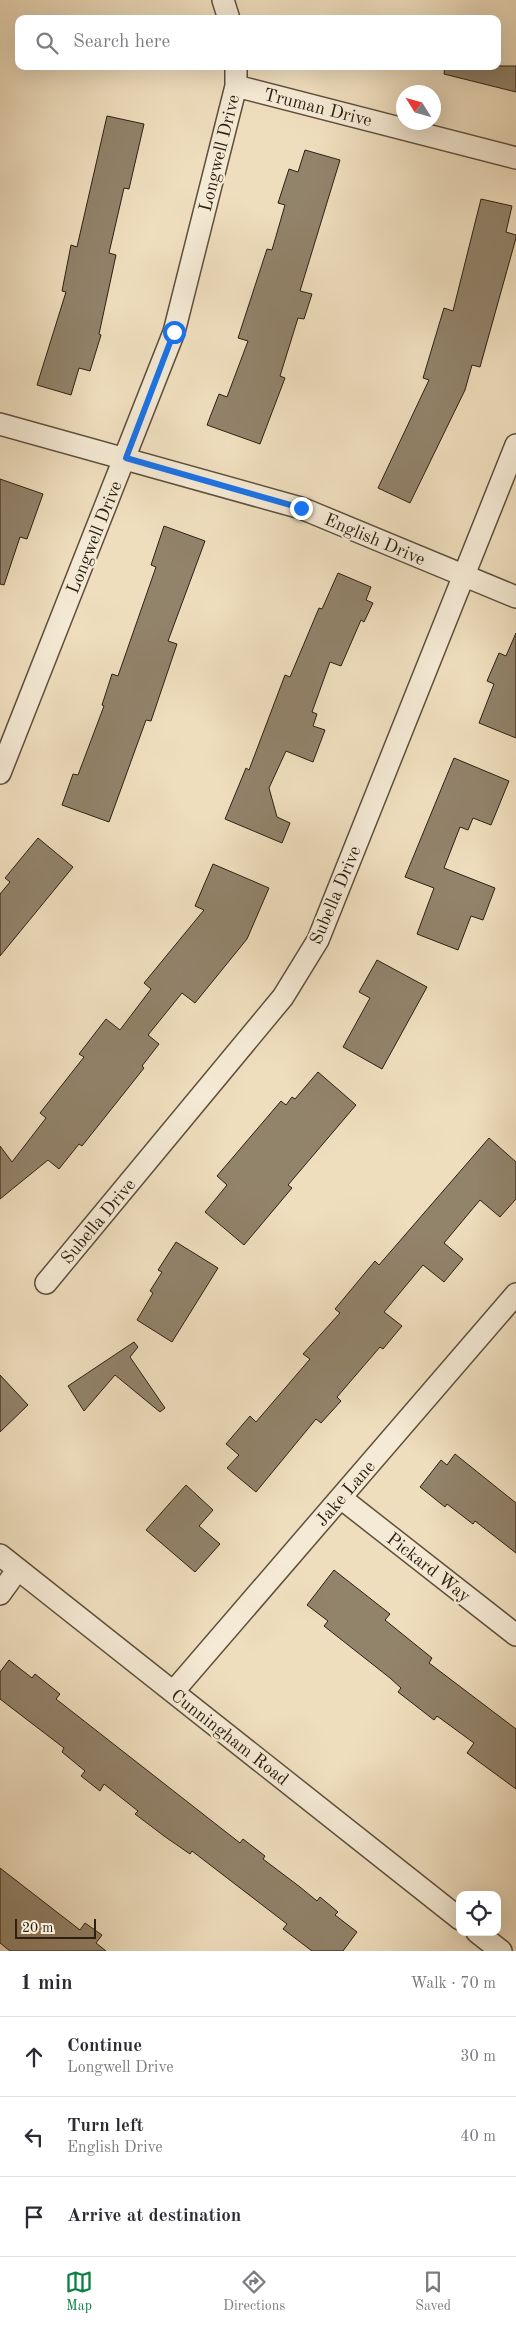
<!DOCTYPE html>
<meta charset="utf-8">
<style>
:root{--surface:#fff;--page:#f2f2f3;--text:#2b2b33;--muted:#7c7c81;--line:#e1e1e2;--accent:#0b8043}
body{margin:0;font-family:"Old Standard TT",serif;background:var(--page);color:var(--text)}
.controls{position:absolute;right:15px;bottom:15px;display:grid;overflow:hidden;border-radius:10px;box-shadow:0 5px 20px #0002}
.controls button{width:45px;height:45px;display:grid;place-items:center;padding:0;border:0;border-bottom:1px solid var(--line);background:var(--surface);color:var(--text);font:25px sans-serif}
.compass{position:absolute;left:396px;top:85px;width:45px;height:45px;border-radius:50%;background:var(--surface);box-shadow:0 5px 20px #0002;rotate:307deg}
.scale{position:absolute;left:15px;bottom:12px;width:81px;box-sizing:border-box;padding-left:5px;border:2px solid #2d2011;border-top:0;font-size:14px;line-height:18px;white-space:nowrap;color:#2d2011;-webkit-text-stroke:4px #f5ead5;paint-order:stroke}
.stop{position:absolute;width:15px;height:15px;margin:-11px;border:4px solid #1a73e8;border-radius:50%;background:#fff}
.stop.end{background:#1a73e8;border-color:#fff;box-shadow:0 1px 5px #0008}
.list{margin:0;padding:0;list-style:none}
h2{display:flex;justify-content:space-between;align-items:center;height:65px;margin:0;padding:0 20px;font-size:21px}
h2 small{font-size:16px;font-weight:400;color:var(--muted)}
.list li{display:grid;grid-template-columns:32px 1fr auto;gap:15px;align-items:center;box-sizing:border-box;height:80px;padding:0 20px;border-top:1px solid var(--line)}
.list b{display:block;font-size:19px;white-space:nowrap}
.list p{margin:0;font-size:16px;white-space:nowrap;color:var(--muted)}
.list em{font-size:16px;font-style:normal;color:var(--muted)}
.icon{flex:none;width:28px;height:28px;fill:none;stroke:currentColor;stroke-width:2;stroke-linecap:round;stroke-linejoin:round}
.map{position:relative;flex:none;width:516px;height:1951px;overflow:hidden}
.search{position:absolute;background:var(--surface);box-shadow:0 5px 20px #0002;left:15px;right:15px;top:15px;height:55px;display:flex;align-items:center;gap:12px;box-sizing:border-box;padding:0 18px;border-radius:10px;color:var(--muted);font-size:19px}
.sheet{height:305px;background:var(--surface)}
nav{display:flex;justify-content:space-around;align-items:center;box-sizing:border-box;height:70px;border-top:1px solid var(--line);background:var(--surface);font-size:14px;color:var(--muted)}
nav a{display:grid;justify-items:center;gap:2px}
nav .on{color:var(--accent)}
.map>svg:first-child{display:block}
.building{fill:#92836b;stroke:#2d2011}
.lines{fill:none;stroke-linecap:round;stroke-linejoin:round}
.minor-casing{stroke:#5e503c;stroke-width:24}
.minor{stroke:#f5ead5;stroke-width:21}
.route{stroke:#1a73e8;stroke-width:6}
.labels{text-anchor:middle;stroke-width:4.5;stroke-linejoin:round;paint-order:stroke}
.street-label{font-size:18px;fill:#2d2011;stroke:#f5ead5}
</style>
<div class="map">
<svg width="516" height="1951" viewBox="0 0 516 1951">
<rect width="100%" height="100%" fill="#efdebe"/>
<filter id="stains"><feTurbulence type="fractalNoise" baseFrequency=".004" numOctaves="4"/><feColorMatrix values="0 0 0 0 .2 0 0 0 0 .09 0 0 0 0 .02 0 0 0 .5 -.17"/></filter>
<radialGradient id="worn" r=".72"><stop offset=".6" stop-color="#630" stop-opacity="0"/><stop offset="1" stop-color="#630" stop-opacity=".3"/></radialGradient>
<path class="building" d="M 445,66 L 516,66 L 516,92 L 444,74 Z
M 107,116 L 144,124 L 129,189 L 124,188 L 109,253 L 116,255 L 99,334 L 101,335 L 90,371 L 79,368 L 71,395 L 37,385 L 66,292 L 62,291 L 71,245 L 77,247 Z
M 305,150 L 340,160 L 300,291 L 312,294 L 304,319 L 298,318 L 280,376 L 285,378 L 260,444 L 207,425 L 219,394 L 227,397 L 248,341 L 238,338 L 267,249 L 272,250 L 285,205 L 278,203 L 289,169 L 298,172 Z
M 481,199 L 512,206 L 506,232 L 516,235 L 516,238 L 480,367 L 472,365 L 465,390 L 410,503 L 378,488 L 429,380 L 423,378 L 444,308 L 453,311 Z
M 0,479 L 43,494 L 27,539 L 20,537 L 4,585 L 0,584 Z
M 164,526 L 205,541 L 168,641 L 177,644 L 151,721 L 146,720 L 109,822 L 62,805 L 73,774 L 78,775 L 104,706 L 102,705 L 112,674 L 118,676 L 156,567 L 151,565 Z
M 338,573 L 371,587 L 366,600 L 373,603 L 364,622 L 361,620 L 341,666 L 330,662 L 312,712 L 317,714 L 313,726 L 325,730 L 313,762 L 286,751 L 269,788 L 277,817 L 290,823 L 282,843 L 225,819 L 246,768 L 249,770 L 285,675 L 290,677 L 319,608 L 322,609 Z
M 516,633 L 516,738 L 479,723 L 494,684 L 487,681 L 499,653 L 506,656 Z
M 454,758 L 509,781 L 491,825 L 473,818 L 468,830 L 460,827 L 444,868 L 495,888 L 483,920 L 471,916 L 458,950 L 417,934 L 434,888 L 405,877 Z
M 38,838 L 73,867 L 0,956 L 0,894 L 10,882 L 5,878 Z
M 213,864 L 269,888 L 247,939 L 195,1003 L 182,993 L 148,1035 L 159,1044 L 142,1066 L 144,1068 L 82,1146 L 79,1144 L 59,1169 L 48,1160 L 0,1199 L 0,1146 L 12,1162 L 46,1118 L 40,1113 L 84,1057 L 79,1054 L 106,1019 L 120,1030 L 151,989 L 144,983 L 204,910 L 195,906 Z
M 377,960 L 427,987 L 382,1069 L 343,1047 L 370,998 L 359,992 Z
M 318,1072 L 356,1105 L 288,1185 L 292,1188 L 244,1245 L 205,1212 L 227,1185 L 217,1176 L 281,1101 L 286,1105 L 292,1097 L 295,1099 Z
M 489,1138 L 516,1162 L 516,1199 L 500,1217 L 480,1200 L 444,1243 L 463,1259 L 444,1282 L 423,1265 L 384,1312 L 402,1326 L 383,1349 L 380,1347 L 337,1397 L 341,1401 L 321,1423 L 316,1419 L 256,1492 L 227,1468 L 239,1455 L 226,1444 L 250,1416 L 256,1422 L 310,1359 L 303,1354 L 340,1313 L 335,1309 L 375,1261 L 379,1265 Z
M 176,1242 L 218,1268 L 172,1342 L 137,1320 L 153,1293 L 150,1291 L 162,1272 L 158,1270 Z
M 134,1342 L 138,1347 L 130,1357 L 165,1408 L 160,1412 L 115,1375 L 84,1411 L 68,1386 Z
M 0,1375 L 28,1405 L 0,1432 Z
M 455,1454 L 516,1503 L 516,1553 L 475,1521 L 473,1524 L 447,1504 L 445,1507 L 420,1487 L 441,1460 L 447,1465 Z
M 186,1485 L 213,1510 L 199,1526 L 220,1544 L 195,1572 L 146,1530 Z
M 334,1570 L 390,1614 L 385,1620 L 432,1658 L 429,1663 L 516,1729 L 516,1789 L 467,1753 L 474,1743 L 437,1716 L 434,1720 L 398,1692 L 401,1688 L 390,1678 L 324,1626 L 328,1621 L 307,1605 Z
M 9,1660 L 32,1678 L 35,1674 L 60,1694 L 56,1699 L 240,1843 L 243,1839 L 265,1856 L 263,1859 L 300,1887 L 317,1901 L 320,1897 L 338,1912 L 335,1915 L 357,1932 L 343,1951 L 312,1951 L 283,1929 L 287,1924 L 192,1851 L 190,1854 L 164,1836 L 135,1814 L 138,1811 L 104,1784 L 100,1791 L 81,1776 L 85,1771 L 62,1752 L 64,1748 L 0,1699 L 0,1672 Z
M 0,1868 L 80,1930 L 85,1923 L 102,1935 L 96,1943 L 106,1951 L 10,1951 L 0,1943 Z"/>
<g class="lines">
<defs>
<path id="minor" d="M 223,0 L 229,19
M 236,86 L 516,158
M 0,424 L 301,508 L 516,597
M 0,773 L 174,332 L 236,86 L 236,66
M 46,1283 L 283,997 L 318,940 L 516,445
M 341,1498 L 516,1635
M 0,1555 L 460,1919
M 0,1594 L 18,1569
M 173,1692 L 516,1294
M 477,1932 L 501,1951"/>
</defs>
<use href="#minor" class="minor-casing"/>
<use href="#minor" class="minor"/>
</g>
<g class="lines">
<path class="route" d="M 174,332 L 126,458 L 301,508"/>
</g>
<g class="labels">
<g class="street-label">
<text transform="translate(318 107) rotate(14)" y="6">Truman Drive</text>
<text transform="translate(219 153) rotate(-76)" y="6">Longwell Drive</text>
<text transform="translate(94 537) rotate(-68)" y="6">Longwell Drive</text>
<text transform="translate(375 539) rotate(23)" y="6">English Drive</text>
<text transform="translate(335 895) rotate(-67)" y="6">Subella Drive</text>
<text transform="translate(98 1221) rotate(-50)" y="6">Subella Drive</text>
<text transform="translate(345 1493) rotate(-49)" y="6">Jake Lane</text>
<text transform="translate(429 1567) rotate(38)" y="6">Pickard Way</text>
<text transform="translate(230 1737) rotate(38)" y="6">Cunningham Road</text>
</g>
</g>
<rect width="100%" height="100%" filter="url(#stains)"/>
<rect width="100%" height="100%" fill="url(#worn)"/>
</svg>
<div class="controls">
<button><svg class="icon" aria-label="locate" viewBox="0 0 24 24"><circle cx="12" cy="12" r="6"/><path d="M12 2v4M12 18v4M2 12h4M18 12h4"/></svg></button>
</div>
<svg class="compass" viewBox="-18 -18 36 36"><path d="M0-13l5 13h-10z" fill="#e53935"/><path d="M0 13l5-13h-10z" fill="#7c7c81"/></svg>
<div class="scale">20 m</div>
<div class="stop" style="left:174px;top:332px"></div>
<div class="stop end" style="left:301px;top:508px"></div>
<div class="search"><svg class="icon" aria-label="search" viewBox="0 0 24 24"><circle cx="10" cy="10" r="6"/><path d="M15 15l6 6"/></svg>Search here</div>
</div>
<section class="sheet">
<h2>1 min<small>Walk · 70 m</small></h2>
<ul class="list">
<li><svg class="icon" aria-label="ahead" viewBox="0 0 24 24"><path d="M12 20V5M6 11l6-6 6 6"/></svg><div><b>Continue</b><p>Longwell Drive</p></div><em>30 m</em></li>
<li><svg class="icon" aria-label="left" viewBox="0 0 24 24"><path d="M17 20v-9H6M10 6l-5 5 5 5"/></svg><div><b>Turn left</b><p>English Drive</p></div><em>40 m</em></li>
<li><svg class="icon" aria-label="arrive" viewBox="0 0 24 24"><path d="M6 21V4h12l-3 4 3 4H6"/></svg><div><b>Arrive at destination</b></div></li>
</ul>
</section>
<nav>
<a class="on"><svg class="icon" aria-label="map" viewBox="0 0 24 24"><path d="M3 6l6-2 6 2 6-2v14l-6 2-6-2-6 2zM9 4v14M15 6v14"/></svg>Map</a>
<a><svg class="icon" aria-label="directions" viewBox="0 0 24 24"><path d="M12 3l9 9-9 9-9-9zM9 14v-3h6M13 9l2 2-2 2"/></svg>Directions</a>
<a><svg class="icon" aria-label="saved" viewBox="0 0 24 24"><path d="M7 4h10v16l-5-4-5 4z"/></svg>Saved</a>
</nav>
